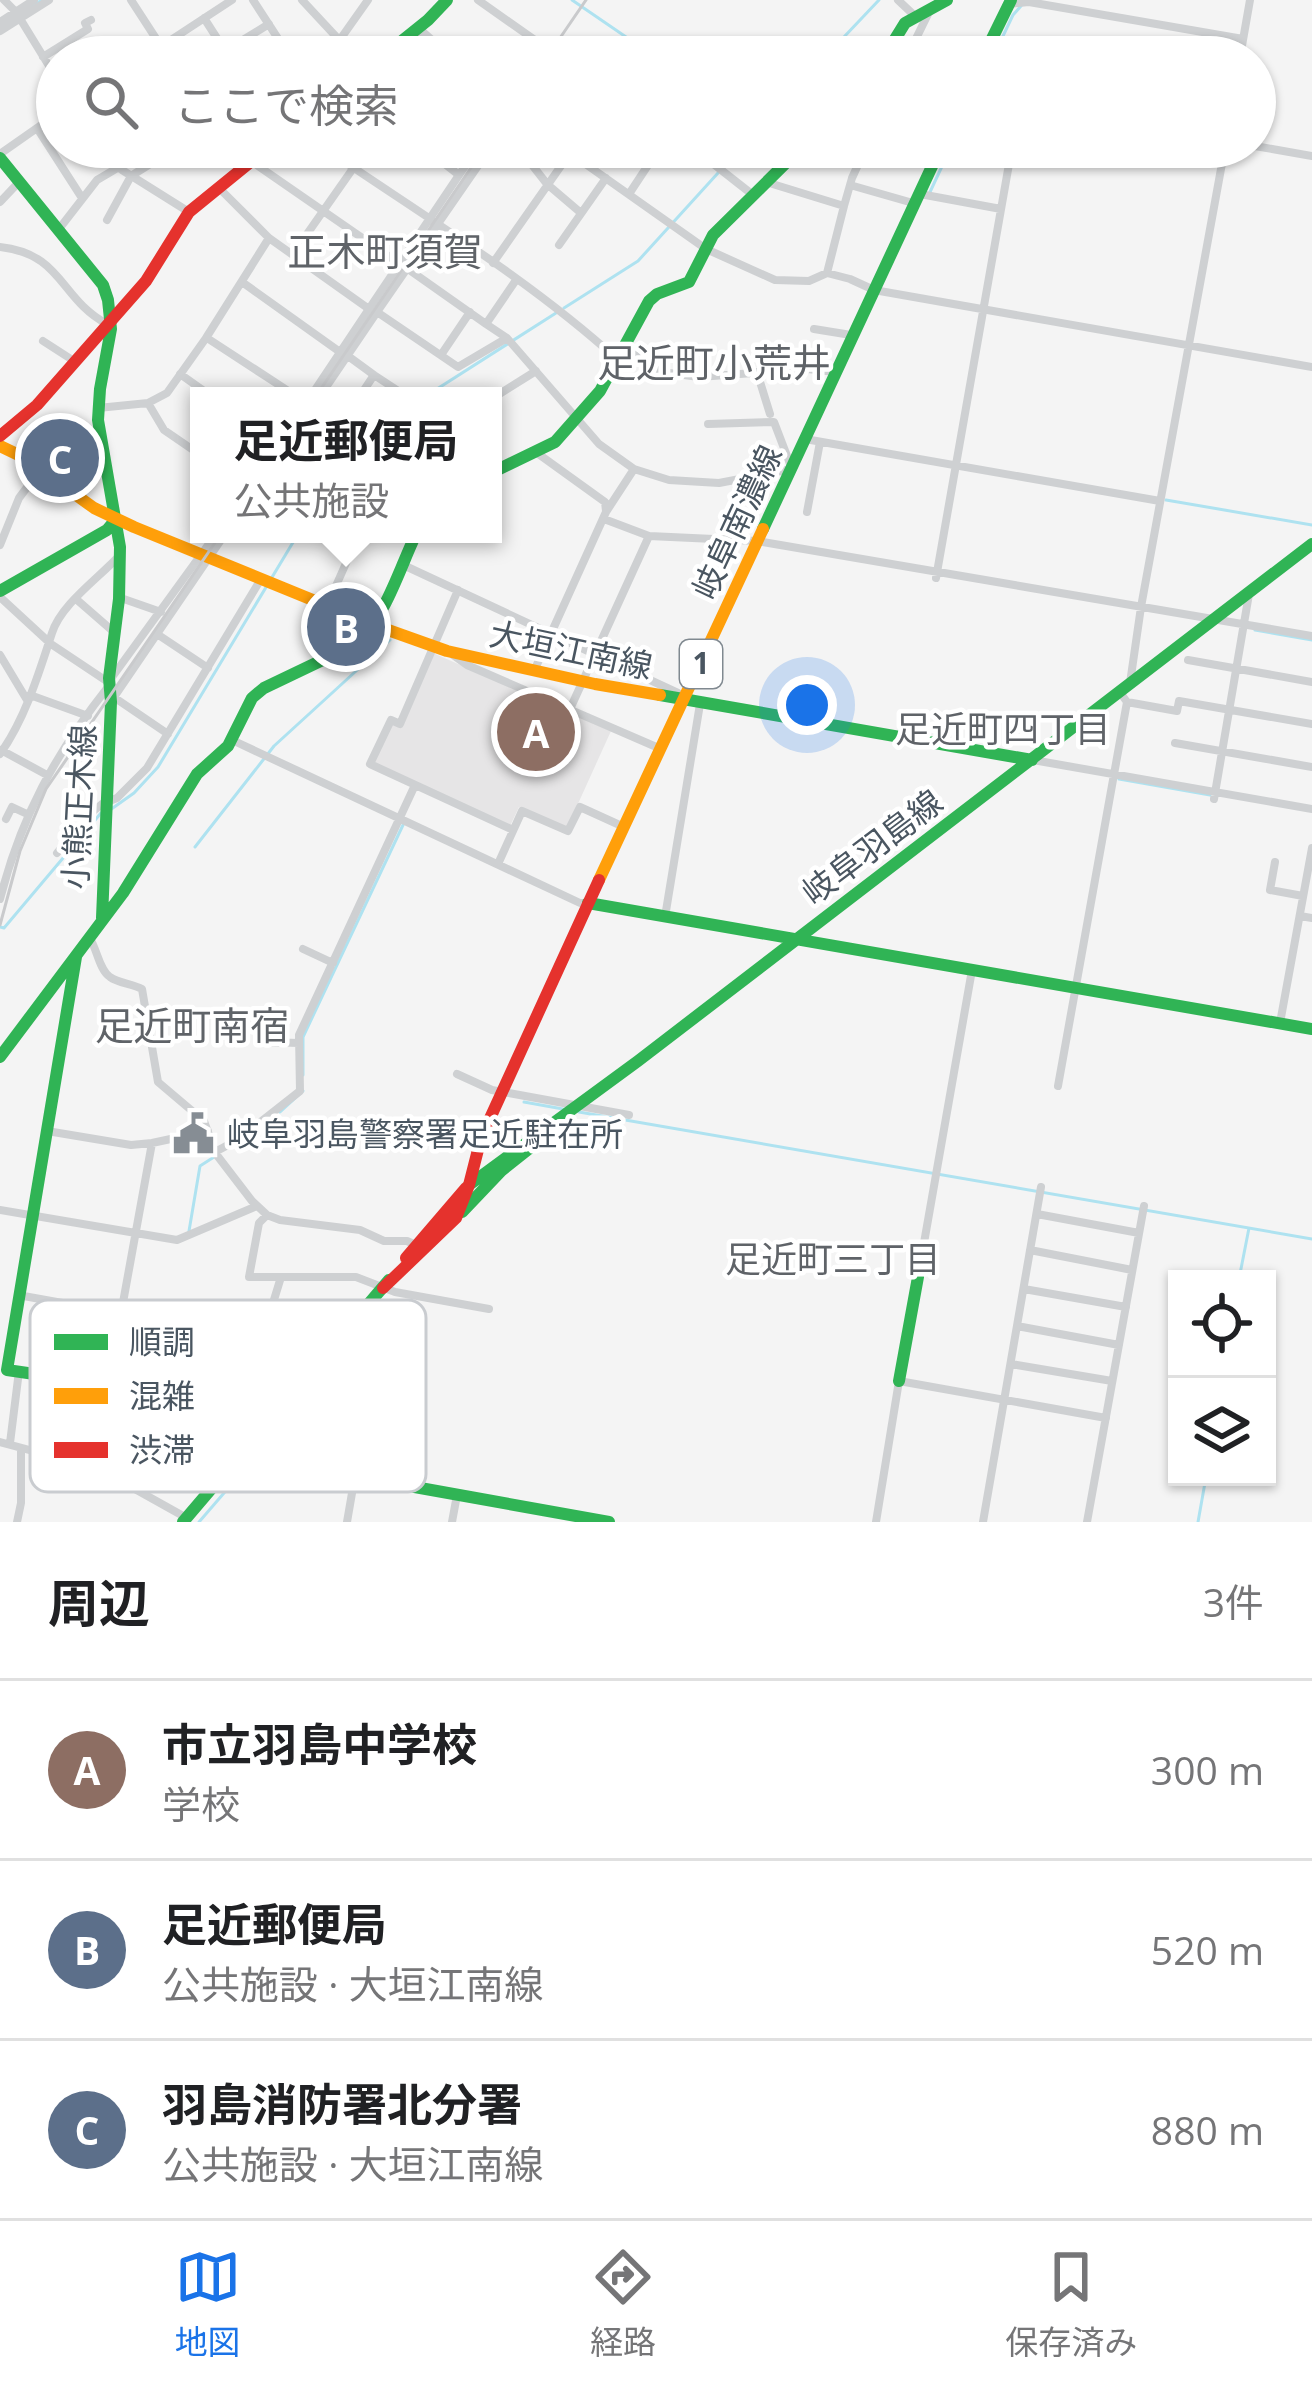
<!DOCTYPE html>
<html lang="ja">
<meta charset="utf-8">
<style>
:root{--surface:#fff;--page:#f6f6f6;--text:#202124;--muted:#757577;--line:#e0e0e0;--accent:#1a73e8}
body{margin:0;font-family:"Open Sans","Noto Sans JP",sans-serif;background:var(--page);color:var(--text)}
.controls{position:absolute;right:36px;bottom:36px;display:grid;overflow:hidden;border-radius:0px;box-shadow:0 3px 9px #0004}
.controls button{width:108px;height:108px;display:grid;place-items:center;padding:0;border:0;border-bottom:3px solid var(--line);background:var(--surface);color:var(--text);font:60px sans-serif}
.you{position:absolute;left:807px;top:705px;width:42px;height:42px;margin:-30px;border:9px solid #fff;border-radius:50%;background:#1a73e8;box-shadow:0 0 0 18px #1a73e833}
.badge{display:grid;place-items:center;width:78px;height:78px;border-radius:50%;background:var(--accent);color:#fff;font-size:39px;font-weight:700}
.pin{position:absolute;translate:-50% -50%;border:6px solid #fff;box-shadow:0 3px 12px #0006}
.popup{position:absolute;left:190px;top:387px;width:312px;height:156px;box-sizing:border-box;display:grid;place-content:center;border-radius:0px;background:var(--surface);filter:drop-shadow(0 3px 9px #0005);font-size:39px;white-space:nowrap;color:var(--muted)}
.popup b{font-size:45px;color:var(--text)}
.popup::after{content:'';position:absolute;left:50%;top:100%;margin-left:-24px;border:24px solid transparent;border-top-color:var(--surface)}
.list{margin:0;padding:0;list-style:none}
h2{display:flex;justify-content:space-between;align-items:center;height:156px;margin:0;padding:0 48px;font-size:51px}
h2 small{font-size:39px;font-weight:400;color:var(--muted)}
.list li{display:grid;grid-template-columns:78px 1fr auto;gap:36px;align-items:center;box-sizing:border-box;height:180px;padding:0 48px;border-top:3px solid var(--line)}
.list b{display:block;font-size:45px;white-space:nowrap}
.list p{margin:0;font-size:39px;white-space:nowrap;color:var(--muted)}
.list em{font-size:39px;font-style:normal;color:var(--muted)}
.icon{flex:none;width:66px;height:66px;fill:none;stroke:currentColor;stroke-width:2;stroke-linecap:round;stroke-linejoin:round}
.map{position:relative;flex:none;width:1312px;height:1522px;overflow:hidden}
.search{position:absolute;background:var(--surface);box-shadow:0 3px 9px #0004;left:36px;right:36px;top:36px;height:132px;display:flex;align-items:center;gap:30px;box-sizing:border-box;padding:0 42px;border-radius:66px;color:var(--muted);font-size:45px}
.sheet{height:696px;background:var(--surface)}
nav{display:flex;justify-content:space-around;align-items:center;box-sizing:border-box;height:168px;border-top:3px solid var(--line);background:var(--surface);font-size:33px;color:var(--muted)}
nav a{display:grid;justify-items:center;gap:6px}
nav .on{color:var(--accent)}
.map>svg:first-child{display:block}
.education{fill:#e6e5e6}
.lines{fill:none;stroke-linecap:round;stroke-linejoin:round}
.stream{stroke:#aee2f0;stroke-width:3}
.street{stroke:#ced0d2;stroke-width:8}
.fast{stroke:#30b455;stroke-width:12}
.slow{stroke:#ff9f0a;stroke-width:12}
.jam{stroke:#e5322d;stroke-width:12}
.rail{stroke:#c9cacc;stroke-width:3}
.labels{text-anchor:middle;stroke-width:9;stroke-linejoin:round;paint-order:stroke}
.shield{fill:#fff;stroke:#808990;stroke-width:3}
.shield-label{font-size:30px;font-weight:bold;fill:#4a5661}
.street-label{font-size:33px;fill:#4a5661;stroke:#fff}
.poi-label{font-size:33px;fill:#4a5661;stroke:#fff;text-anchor:start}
.neighbourhood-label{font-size:36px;fill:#5f6368;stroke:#fff}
.quarter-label{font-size:39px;fill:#5f6368;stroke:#fff}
.key{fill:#fff;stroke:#c9ccd0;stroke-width:3}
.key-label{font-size:33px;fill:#4a5661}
</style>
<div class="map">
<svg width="1312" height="1522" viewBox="0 0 1312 1522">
<rect width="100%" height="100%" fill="#f4f4f4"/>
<path class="education" d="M 433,653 L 611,731 L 567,828 L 519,807 L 510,826 L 372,764 L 391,724 L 401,728 Z"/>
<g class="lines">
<path class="stream" d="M 572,0 L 629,39
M 26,10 L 42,0
M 825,57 L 879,0
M 993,57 L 1013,15 L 1021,6
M 724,166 L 741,147
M 930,192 L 951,147
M 564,308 L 638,261 L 718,173
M 426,396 L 556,313
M 1166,500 L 1312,525
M 1255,630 L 1312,640
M 1119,779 L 1210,795
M 110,810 L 134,793 L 158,767 L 298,534
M 195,847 L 274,746 L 390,640
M 0,927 L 4,928 L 101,813
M 303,1075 L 303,1037 L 403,825
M 524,1102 L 563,1109
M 280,1112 L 303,1091
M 579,1112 L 1312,1239
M 189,1231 L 200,1166 L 214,1157
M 1239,1279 L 1249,1228
M 271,1439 L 355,1340
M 254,1458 L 265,1446
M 199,1522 L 249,1464
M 1198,1522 L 1206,1477"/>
<path class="street" d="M 4,0 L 16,12 L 57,79
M 131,0 L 168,57
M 253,0 L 290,57
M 302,0 L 355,57
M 478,0 L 559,57
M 898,0 L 916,17
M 1009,4 L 1029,2 L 1243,39
M 204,18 L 229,57
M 0,22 L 34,0
M 0,31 L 49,0
M 630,42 L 650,57
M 225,51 L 269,24
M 43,57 L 88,29 L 85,23 L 91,20
M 145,57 L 232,0
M 316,57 L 339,41 L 368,0
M 399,57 L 395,54 L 423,32 L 451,57
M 907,57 L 930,10
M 1240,57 L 1250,0
M 37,128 L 82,198
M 1255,146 L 1312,156
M 104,147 L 122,170 L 189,212
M 237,147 L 251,161 L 397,262
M 323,147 C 422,215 529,279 618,360
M 426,147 L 445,164
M 449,147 L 455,152 L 445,164 L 459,175 L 471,158 L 469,147
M 518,147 L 547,184 L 581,213
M 692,147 L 753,195
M 918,147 L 935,155
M 0,154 L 57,114
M 580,160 L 589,147
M 766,182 L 844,206 L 827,273
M 850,185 L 913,203
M 218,187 L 269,238 L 369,309 L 459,175
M 629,194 L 660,147
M 920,194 L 1001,209
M 0,202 L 18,183
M 844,206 L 852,178 L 866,147
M 107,220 L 131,176 L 177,147
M 59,229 L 97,180 L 119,167
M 559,245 L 606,178
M 0,247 C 63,254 59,298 107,324
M 293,254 L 368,147
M 493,263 L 570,153 L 706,249 L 775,280 L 809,281 L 827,273 L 850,279 L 874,290 L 1312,367
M 408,269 L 486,324 L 516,280
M 242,282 L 340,352
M 377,312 L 491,147
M 486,324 L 507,338 L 599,444 L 634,469 L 669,480 L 719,483 L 792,469 L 774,422 L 708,424
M 814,329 L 851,335
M 207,338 L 296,396
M 43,341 L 74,361
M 625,349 L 662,372 L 699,377 L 807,369 L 836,372
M 441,355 L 470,312
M 348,356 L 374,375 L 360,396
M 757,372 L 770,414
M 180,374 L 211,396
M 374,375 L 406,396
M 311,396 L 369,309
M 320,396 L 377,312 L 458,367 L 507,338
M 493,398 L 536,371
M 148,403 L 164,430 L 199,454
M 98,408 L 148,403 L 167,393 L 206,338 L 269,238
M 805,439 L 1160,501
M 537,453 L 605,502 L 606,511
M 807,512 L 820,442
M 604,519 L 649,536 L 757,541 L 1312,636
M 0,545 L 19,498 L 40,470
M 401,564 L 678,693 L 680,699
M 936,578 L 1012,147
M 458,590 L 400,724 L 391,720 L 370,764 L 513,830
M 0,597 L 51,644 L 108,682
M 118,597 L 161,612
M 76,599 L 115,633
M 327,606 L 359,534
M 157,634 L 208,668
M 0,655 L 27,700
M 453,655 L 467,665 L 661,749
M 1188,660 L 1312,682
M 534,671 L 606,512 L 634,469
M 110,680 L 216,534
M 1130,683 L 1141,607 L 1225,147
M 30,695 L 88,716
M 115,698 L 168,734
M 112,700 L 225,534
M 1127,702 L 1177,711 L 1179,701 L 1312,724
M 570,709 L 649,536
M 232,740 L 580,903 L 588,903
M 1175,743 L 1312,767
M 1,750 L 47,775
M 0,754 C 25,719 39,673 52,633 C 61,604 99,578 120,555
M 1033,760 L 1312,809
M 1214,799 L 1249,594
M 6,819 L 12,807 L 27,814
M 57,853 L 91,813 L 102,804 L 117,798 L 147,768 L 261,579
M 1275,862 L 1270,890 L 1303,896
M 498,864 L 522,811 L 568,831 L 580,807 L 624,827
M 0,899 C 21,817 55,754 108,687
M 1300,916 L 1312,918
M 665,917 L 700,704
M 89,937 C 97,948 99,970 110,977 C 118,983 133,984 142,989 L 158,1082 L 204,1121 L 216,1154 L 252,1201 L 267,1215 L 280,1220 L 360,1230 L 384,1241 L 407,1241 L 416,1245
M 303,949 L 333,963
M 1280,1023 L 1312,848
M 265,1042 L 299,1043
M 457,1074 L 492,1090 L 629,1115
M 1058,1086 L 1127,702 L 1119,691
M 47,1131 L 131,1145 L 152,1143 L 208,1131
M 215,1152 L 239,1139 L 300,1091 L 299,1035 L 415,785
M 0,1210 L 177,1240 L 257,1206
M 1037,1214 L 1139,1233
M 1030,1250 L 1132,1270
M 281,1277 L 356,1277 L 395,1292 L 489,1309
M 918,1277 L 972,970
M 1024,1289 L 1126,1307
M 18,1295 L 118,1313 L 310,1371
M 1017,1326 L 1119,1345
M 257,1355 L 281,1277 L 249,1277 L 259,1223 L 267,1215
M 1011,1364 L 1112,1381
M 103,1392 L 112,1363 L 152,1143
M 0,1442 L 74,1462 L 108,1474 L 185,1517
M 10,1443 L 19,1371
M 17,1522 L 21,1503 L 21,1449
M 347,1522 L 356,1470
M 452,1522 L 457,1495
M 876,1522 L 899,1381 L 1106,1418
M 983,1522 L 1041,1187
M 1087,1522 L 1144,1206"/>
<path class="fast" d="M 382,57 L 428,20 L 447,0
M 884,57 L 905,23 L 947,0
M 983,57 L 1011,0
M 0,158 L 103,285 L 108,300 L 111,329 L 100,389 L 98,420 L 120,547 L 119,599 L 109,678 L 111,702 L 102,918
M 493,472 L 555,442 L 600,391 L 649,301 L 657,294 L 689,282 L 713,235 L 802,147
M 763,529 L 941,147
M 0,591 L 107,530 L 116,519
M 660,695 L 1032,760
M 588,903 L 1312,1029
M 76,957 L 7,1370 L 55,1377 L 409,1486 L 609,1522
M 0,1057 L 123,893 L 197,774 L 228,746 L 252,698 L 264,688 L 356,644 C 387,614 398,572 416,534
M 469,1185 L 638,1061 L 1312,544
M 462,1212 L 501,1171 L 550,1132
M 899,1381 L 918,1277
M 183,1522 L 389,1280"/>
<path class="slow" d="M 0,446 L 25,458 L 94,508 L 134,527 L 374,625 L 447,651 L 595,684 L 660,695
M 599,880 L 763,529"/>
<path class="jam" d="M 0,436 L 37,405 L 146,281 L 189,212 L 269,147
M 406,1258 L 466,1188
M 383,1288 L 456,1218 L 469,1185 L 481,1138 L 599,880"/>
<path class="rail" d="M 547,57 L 586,0
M 316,396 L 485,147
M 0,925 L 20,851 L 46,789 L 221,534"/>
</g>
<defs>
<symbol id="civic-bare" viewBox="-9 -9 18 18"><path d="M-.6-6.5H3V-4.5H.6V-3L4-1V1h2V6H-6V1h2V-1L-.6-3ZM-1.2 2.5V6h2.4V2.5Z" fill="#868d94" stroke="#fff" stroke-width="2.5" paint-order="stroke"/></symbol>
</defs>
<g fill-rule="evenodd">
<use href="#civic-bare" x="164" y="1104" width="59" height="59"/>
</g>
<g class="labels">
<rect class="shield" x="680" y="640" width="42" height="48" rx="9"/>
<g class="shield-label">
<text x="701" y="674">1</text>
</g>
<g class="street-label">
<text transform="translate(737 522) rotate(-65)" y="12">岐阜南濃線</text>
<text transform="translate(571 650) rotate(12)" y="12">大垣江南線</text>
<text transform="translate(79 807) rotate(-87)" y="12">小熊正木線</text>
<text transform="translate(872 847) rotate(-37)" y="12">岐阜羽島線</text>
</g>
<g class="poi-label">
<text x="227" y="1146">岐阜羽島警察署足近駐在所</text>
</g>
<g class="neighbourhood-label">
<text x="1003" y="742">足近町四丁目</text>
<text x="833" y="1272">足近町三丁目</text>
</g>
<g class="quarter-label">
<text x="385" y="266">正木町須賀</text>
<text x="714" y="377">足近町小荒井</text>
<text x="192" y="1040">足近町南宿</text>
</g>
</g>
<rect x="30" y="1300" width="396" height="192" rx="18" class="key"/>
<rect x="54" y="1334" width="54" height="16" fill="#30b455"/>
<rect x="54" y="1388" width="54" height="16" fill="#ff9f0a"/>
<rect x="54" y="1442" width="54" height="16" fill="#e5322d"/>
<g class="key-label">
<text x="129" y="1354">順調</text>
<text x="129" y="1408">混雑</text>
<text x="129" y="1462">渋滞</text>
</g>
</svg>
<div class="controls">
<button><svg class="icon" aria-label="locate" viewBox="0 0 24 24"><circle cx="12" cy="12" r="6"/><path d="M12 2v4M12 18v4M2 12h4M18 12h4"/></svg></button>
<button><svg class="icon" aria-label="layers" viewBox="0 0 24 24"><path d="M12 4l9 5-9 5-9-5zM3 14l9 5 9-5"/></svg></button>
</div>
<div class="you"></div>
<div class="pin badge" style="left:536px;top:732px;background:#8d6e63">A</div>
<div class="pin badge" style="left:346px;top:627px;background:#5c6f8a">B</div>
<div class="popup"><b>足近郵便局</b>公共施設</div>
<div class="pin badge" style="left:60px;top:458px;background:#5c6f8a">C</div>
<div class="search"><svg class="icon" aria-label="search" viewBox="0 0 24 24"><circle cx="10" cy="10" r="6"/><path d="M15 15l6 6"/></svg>ここで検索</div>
</div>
<section class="sheet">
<h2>周辺<small>3件</small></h2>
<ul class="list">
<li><span class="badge" style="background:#8d6e63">A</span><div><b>市立羽島中学校</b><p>学校</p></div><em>300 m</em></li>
<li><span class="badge" style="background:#5c6f8a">B</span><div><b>足近郵便局</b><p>公共施設 · 大垣江南線</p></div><em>520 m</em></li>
<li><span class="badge" style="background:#5c6f8a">C</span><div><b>羽島消防署北分署</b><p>公共施設 · 大垣江南線</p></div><em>880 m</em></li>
</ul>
</section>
<nav>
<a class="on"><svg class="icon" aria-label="map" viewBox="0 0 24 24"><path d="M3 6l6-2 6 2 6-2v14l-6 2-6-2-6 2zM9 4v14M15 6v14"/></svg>地図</a>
<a><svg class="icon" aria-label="directions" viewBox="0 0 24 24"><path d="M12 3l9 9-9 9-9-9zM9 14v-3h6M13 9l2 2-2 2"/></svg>経路</a>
<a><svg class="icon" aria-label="saved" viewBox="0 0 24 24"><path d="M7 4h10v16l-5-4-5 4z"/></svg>保存済み</a>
</nav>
